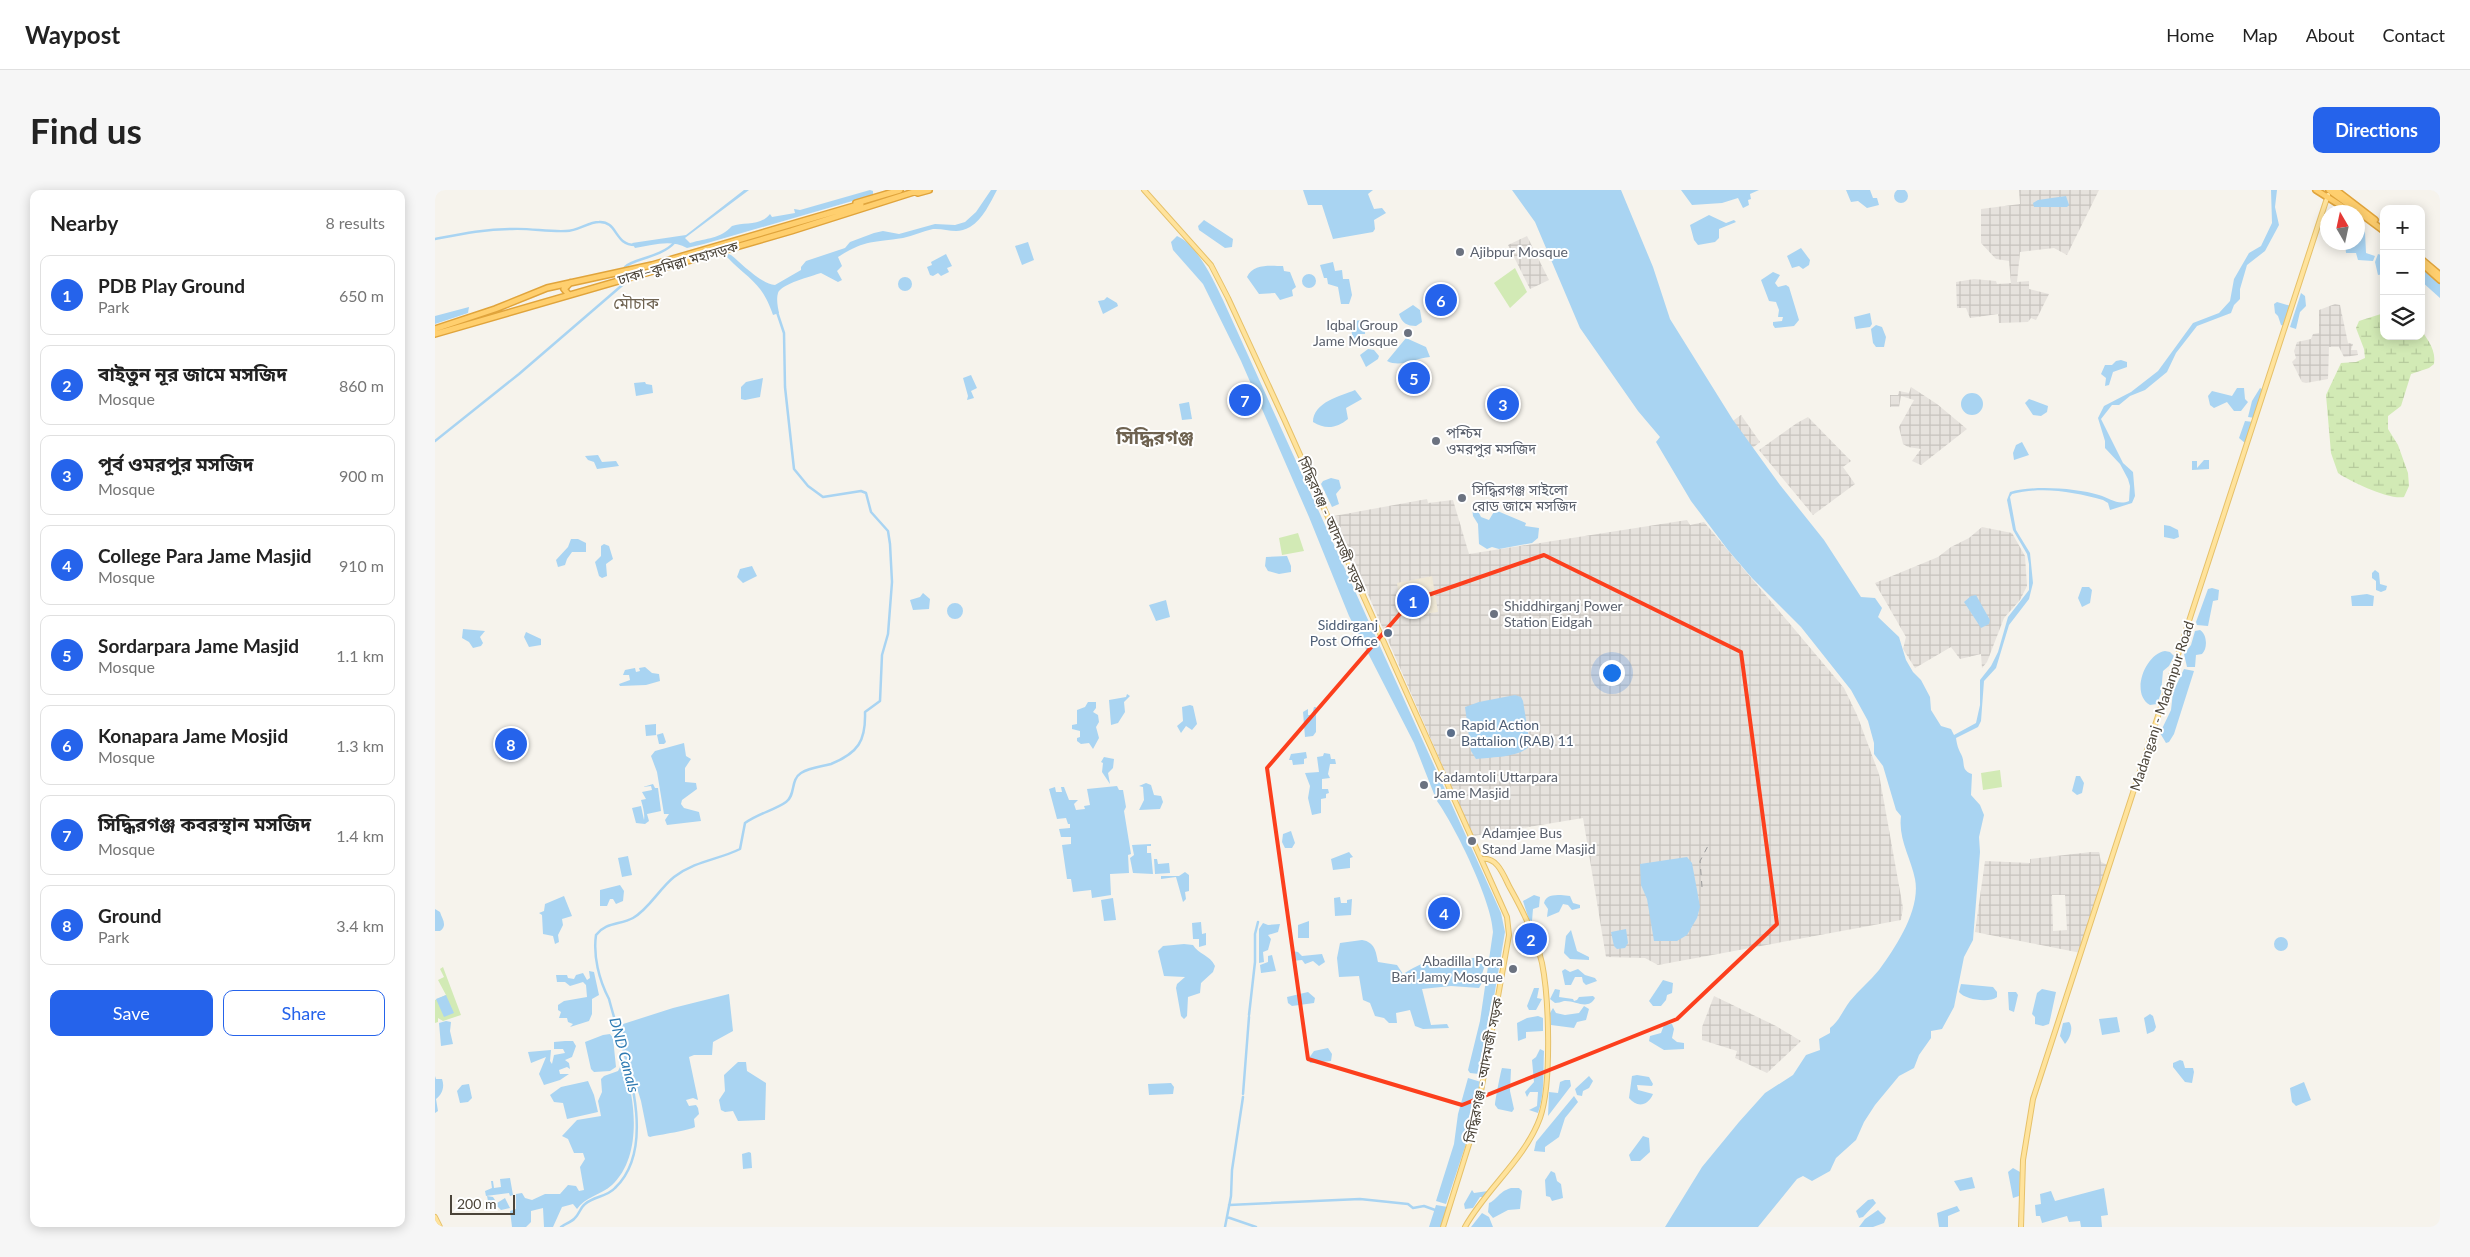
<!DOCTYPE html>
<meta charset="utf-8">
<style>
:root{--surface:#fff;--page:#f6f6f6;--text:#222;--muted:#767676;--line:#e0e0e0;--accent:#2563eb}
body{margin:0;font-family:Lato,"Noto Sans Bengali",sans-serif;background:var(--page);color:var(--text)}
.controls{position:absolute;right:15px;top:15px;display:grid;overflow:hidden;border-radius:10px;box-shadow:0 2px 12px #0003}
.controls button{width:45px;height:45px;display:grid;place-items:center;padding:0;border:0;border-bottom:1px solid var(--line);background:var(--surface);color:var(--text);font:25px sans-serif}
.compass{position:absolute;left:1885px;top:15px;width:45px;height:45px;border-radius:50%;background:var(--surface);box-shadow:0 2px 12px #0003;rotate:351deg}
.scale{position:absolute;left:15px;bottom:12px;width:65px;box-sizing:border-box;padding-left:5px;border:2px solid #4b4439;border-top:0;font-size:14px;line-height:18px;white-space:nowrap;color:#4b4439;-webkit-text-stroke:4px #fff;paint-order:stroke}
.you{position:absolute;left:1176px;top:482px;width:18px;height:18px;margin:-12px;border:4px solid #fff;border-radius:50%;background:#1a73e8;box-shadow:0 0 0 8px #1a73e833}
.badge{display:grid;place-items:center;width:32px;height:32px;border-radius:50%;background:var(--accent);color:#fff;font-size:16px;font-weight:700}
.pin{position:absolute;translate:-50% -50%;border:2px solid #fff;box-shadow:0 1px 5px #0006}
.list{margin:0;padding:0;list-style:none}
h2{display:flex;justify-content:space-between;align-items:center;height:65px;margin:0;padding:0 20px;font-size:21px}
h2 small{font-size:16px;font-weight:400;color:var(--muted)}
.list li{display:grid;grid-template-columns:32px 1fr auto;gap:15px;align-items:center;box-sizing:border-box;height:80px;margin:0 10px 10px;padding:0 10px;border:1px solid var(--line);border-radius:10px}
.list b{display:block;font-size:19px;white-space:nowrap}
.list p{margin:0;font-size:16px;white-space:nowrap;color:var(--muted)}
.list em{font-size:16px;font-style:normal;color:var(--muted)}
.actions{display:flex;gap:10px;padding:15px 20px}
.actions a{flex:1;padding:11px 0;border:1px solid var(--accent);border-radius:10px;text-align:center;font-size:18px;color:var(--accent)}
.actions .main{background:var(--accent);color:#fff}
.icon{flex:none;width:28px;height:28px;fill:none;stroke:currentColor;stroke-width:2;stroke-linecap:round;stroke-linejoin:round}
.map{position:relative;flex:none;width:2005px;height:1037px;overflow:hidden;border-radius:10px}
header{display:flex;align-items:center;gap:30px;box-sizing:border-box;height:70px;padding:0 25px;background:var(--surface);border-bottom:1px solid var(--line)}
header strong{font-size:24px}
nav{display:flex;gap:28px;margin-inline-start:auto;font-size:18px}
.intro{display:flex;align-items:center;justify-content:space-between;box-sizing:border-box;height:120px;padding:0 30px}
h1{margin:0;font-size:35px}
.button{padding:12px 22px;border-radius:10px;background:var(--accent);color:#fff;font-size:18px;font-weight:700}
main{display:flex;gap:30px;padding:0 30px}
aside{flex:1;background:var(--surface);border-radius:10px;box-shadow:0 2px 12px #0003}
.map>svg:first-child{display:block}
.industrial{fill:url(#industrial-grid);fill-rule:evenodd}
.education{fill:#efe8d6}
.wetland{fill:url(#wetland-marsh)}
.park{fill:#d2eab5}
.water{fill:#a9d4f2}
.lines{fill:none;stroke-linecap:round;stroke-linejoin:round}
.canal{stroke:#a9d4f2;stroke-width:2.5}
.primary-casing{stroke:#e6c16a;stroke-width:6}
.highway-casing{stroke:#e0a43c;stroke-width:8}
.primary{stroke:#ffe39c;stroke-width:4}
.highway{stroke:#ffcf6e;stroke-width:5}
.rail{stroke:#9a9a9a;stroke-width:1;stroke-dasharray:6 6;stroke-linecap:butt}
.marked{fill:none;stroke:#fc3f1d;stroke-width:4;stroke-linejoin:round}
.worship-dot{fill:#6b7280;stroke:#fff;stroke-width:2}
.service-dot{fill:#5c6f8a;stroke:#fff;stroke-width:2}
.labels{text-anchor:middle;stroke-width:4;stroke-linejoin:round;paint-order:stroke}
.worship-label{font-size:14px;fill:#5b616d;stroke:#fff;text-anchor:start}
.street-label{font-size:14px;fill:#4b4439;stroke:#fff}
.service-label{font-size:14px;fill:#4e5e75;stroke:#fff;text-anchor:end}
.water-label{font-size:15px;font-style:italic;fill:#2e7ab2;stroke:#fff}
.quarter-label{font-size:16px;fill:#6e6250;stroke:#fff}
.district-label{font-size:19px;font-weight:bold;fill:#6e6250;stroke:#fff}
</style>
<header>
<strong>Waypost</strong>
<nav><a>Home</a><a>Map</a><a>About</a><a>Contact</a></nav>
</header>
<div class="intro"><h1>Find us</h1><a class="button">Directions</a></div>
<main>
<aside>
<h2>Nearby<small>8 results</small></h2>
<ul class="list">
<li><span class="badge">1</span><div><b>PDB Play Ground</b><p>Park</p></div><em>650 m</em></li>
<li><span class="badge">2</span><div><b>বাইতুন নূর জামে মসজিদ</b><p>Mosque</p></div><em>860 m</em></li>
<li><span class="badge">3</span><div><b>পূর্ব ওমরপুর মসজিদ</b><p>Mosque</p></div><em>900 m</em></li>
<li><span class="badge">4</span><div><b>College Para Jame Masjid</b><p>Mosque</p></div><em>910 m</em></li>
<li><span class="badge">5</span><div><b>Sordarpara Jame Masjid</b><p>Mosque</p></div><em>1.1 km</em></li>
<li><span class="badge">6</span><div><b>Konapara Jame Mosjid</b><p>Mosque</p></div><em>1.3 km</em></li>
<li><span class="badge">7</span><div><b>সিদ্ধিরগঞ্জ কবরস্থান মসজিদ</b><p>Mosque</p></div><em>1.4 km</em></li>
<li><span class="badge">8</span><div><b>Ground</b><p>Park</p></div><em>3.4 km</em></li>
</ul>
<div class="actions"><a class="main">Save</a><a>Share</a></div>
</aside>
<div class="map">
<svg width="2005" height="1037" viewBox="0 0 2005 1037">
<defs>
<pattern id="industrial-grid" width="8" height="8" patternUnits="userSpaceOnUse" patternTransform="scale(1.25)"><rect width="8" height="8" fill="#e6e2dd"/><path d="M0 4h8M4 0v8" fill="none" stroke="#c7c3be"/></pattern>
<pattern id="wetland-marsh" width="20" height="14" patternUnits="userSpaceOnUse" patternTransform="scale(1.25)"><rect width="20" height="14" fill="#d2eab5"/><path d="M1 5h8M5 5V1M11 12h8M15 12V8" fill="none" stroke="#b6ca9c"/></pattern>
</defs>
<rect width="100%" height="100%" fill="#f6f3ec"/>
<path class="industrial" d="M 1584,0 L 1664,0 L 1632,65 L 1619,58 L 1585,62 L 1582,92 L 1594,91 L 1594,99 L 1614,104 L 1601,130 L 1596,128 L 1593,132 L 1564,133 L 1563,124 L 1535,128 L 1531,118 L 1522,118 L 1521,92 L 1539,89 L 1561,91 L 1562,94 L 1576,93 L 1574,71 L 1561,69 L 1546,53 L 1546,19 L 1585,14 Z
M 1092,46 L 1114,90 L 1095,99 L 1073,55 Z
M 1900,114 L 1905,115 L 1913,153 L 1918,154 L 1916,160 L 1922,160 L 1923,165 L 1909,167 L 1904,157 L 1894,157 L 1893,189 L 1871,193 L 1867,192 L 1857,172 L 1861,168 L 1859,161 L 1862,152 L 1876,149 L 1878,144 L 1884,143 L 1884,120 Z
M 1476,197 L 1502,214 L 1532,239 L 1486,275 L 1477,271 L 1486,259 L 1473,257 L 1468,254 L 1464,237 L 1479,210 L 1466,206 L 1464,217 L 1455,217 L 1455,205 L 1463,205 L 1464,201 L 1474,203 Z
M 1306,225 L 1325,252 L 1315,260 L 1295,233 Z
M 1373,227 L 1416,271 L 1408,277 L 1420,294 L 1378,325 L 1324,260 L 1362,233 Z
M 992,309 L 993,313 L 1018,310 L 1034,364 L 1252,330 L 1255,335 L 1269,332 L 1409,498 L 1422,525 L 1444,584 L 1468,718 L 1466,730 L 1223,775 L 1210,768 L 1171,767 L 1148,628 L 1038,646 L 899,326 Z
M 1547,337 L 1577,343 L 1590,366 L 1592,396 L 1585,410 L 1569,428 L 1552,472 L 1547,478 L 1546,464 L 1525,469 L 1516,457 L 1480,478 L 1468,459 L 1471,447 L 1440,393 L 1503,367 L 1516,357 L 1534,348 Z
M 1656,662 L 1664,662 L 1666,672 L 1675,676 L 1649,759 L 1646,763 L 1540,742 L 1550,671 L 1595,673 L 1595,669 ZM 1617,705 L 1630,705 L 1632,740 L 1618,741 Z
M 1279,806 L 1341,836 L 1366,851 L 1332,883 L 1300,868 L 1302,861 L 1267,850 L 1267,837 Z"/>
<path class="education" d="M 997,386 L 1003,422 L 967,427 L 962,393 Z"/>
<path class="wetland" d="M 1949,123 L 1949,146 L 1986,146 L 1986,140 C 1994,151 2001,161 1999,174 L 1994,178 L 1976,184 L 1966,216 L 1953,226 L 1953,239 L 1963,255 L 1973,283 L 1974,296 L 1969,307 C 1954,310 1916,292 1903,283 L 1896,263 L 1891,205 L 1906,173 L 1921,172 L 1930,168 L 1929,159 L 1921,138 L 1924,131 Z"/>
<path class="park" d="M 1080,78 L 1092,102 L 1075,118 L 1059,93 Z
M 863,343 L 869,361 L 847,365 L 844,348 Z
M 1565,580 L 1567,597 L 1548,600 L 1546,583 Z
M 8,777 L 26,825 L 8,831 L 3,828 L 3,832 L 0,833 L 0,810 L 11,805 L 3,790 L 9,787 L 5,779 Z"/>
<path class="water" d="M1459 6a7 7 0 1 1 14 0a7 7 0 1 1-14 0Z
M 309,0 L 314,0 L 250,48 L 255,53 C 272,48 285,49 297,36 C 309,32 326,36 335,24 L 337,27 L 360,23 L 359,19 L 365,20 L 435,0 L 438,1 L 438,5 L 269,54 L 252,58 C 236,49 218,55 200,58 L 197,53 L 251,45 Z
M 556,0 L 562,0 C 555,13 548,29 535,37 C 522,45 511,38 498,39 C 488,41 478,46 468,48 C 437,53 432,49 403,67 L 407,76 L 402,81 L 407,90 L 403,92 L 386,83 C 377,86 346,94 343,103 C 341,109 343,118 344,123 L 338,125 C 327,92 314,90 292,67 L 293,64 L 296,65 C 306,73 326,94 340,95 L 366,80 L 366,77 L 371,71 L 410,58 L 415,52 L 439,43 L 448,41 L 464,44 L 500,34 L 520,35 L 530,32 L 541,22 Z
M 868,0 L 938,0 L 933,4 L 939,19 L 947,18 L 951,23 L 939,30 L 940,39 L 938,42 L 898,49 L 887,15 L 873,15 Z
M 1077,0 L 1186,0 L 1218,77 L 1235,129 L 1298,230 L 1345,295 L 1389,350 L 1426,407 L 1440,408 L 1447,418 L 1443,427 L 1464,447 L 1471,470 L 1478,482 L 1486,490 L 1495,507 L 1496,520 L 1506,536 L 1516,539 L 1519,545 L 1541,533 L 1545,515 L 1545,490 L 1556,476 L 1563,462 L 1573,427 L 1594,400 L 1594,374 L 1592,364 L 1578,340 L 1572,310 L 1575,302 C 1598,295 1641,298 1664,305 C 1675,308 1683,316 1694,311 L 1695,296 L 1693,289 L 1685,274 L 1670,258 L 1670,251 L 1663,228 L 1669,216 L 1696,202 L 1723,181 L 1758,133 L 1784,123 L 1795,111 L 1799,89 L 1814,63 L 1826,56 L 1837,33 L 1836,0 L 1842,0 L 1840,17 L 1844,35 L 1830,61 L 1812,75 L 1805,99 L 1805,109 L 1799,115 L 1796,123 L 1762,136 L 1741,163 L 1732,182 L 1710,200 L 1695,206 L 1684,215 L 1677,215 L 1666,229 L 1688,273 L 1698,282 L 1700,306 L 1697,313 L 1675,320 L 1673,313 L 1668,310 C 1639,302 1608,296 1577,304 L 1575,307 L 1581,340 L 1595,363 L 1598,393 L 1594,409 L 1574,435 L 1561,478 L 1549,491 L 1546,531 L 1543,537 L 1521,548 C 1522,555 1523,558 1526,564 C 1531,573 1525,580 1537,584 L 1536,605 L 1545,615 L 1549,625 L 1544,647 L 1545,662 L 1538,750 L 1529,767 L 1519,817 L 1507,839 L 1496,841 L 1496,848 L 1484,865 L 1479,878 L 1464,886 L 1440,915 L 1429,932 L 1421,950 L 1401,968 L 1395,981 L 1377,991 L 1368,986 L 1362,989 L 1323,1037 L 1230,1037 L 1267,977 L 1304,932 L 1330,903 L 1358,885 L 1371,865 L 1385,860 L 1384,849 L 1395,843 L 1395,838 C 1405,830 1408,820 1415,811 C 1424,800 1435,791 1444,780 C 1461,757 1486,719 1480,689 C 1476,668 1463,649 1466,626 L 1461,620 L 1448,576 L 1439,564 L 1439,553 L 1433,531 L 1416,500 L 1366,437 L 1317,388 L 1293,360 L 1256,311 L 1221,252 L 1225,247 L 1203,221 L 1145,138 L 1100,32 Z
M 1246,0 L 1324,0 L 1315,4 L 1316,9 L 1313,10 L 1314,15 L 1308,18 L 1303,8 L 1287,13 L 1257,15 Z
M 1435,0 L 1438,8 L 1442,8 L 1444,15 L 1432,18 L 1423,11 L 1416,12 L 1411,0 Z
M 1631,6 L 1634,15 L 1632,17 L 1599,17 L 1598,13 L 1603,10 Z
M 1274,25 L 1291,33 L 1299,30 L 1301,32 L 1284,39 L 1284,48 L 1280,52 L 1263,55 L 1259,50 L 1255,35 Z
M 769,30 L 798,49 L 797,57 L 790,58 L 764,40 L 763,36 Z
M 1923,37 L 1930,42 L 1931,63 L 1940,66 L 1938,71 L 1923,70 L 1921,63 L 1911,63 L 1910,53 L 1922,52 Z
M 742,46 C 762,54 779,91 788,110 L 1066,723 L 1070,742 L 1047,878 L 1044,884 L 1035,883 L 1033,880 L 1045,831 L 1058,742 C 1057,712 1021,638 1002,611 L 1004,608 L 999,604 L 979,553 L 914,426 L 874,327 L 806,171 L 768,94 L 738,60 L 736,52 Z
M 593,52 L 599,70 L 587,75 L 580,56 Z
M 1366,58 L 1375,70 L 1374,75 L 1368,79 L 1364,76 L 1357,78 L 1352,66 Z
M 511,64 L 517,76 L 512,78 L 514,82 L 506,86 L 503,83 L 498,86 L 495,85 L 492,77 L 497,75 L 496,72 Z
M 1943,64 L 1949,66 L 1949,84 L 1943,85 L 1940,72 Z
M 898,72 L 900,81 L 907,80 L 908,89 L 914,89 L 917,105 L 914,114 L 906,114 L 903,97 L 893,94 L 892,88 L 889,88 L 885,75 Z
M 848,76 L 849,81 L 855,82 L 861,97 L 857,100 L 858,106 L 845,110 L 840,103 L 824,104 L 812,87 C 818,73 836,76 848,76 Z
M 1990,81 L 2005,94 L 2005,108 L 1986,91 L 1986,84 Z
M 1338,82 L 1345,85 L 1340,93 L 1343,97 L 1351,95 L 1354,97 L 1364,130 L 1359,136 L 1340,138 L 1338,135 L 1338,132 L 1347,131 L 1348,127 L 1343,127 L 1344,120 L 1341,112 L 1334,111 L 1326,90 Z
M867 91a7 7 0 1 1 14 0a7 7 0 1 1-14 0Z
M463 94a7 7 0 1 1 14 0a7 7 0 1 1-14 0Z
M 1866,103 L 1870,106 L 1871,116 L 1865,122 L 1861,139 L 1855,137 Z
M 672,107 L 682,113 L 683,116 L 668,124 L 663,111 L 669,110 Z
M 1842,112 L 1856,116 L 1849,136 L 1846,135 L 1843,126 L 1840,123 L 1839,114 Z
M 978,115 L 985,120 L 987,132 L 981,136 C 972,136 967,133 964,124 Z
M 34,117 L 33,123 L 0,134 L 0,126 Z
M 1435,123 L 1437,134 L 1435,137 L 1421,139 L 1419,127 Z
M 929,130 L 930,144 L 926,144 L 922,149 L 929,150 L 930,153 L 919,154 L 915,134 L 917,131 Z
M 1441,135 L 1447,137 L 1451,147 L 1449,157 L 1441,157 L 1438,153 L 1436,139 Z
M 971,148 L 991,157 L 995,167 C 981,168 966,178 952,171 Z
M 933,159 L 939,160 L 944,166 L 943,169 L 931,177 L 925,165 Z
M 1686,170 L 1692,172 L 1692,177 L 1678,182 L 1674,195 L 1670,196 L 1671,188 L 1666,184 L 1670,175 L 1677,175 L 1681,171 Z
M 536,185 L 542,198 L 536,201 L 539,208 L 532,210 L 533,206 L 528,188 Z
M 328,188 L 325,207 L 310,210 L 306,209 L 306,197 L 311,192 Z
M 210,192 L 211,194 L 217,195 L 218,203 L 201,206 L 199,193 Z
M 1802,198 L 1809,198 L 1810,209 L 1813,212 L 1806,221 L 1799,221 L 1792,212 L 1779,218 L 1775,215 L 1773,206 L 1777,201 L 1797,206 Z
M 1825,198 L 1829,200 L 1820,228 L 1813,227 L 1817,211 Z
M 920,200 L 927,209 L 911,218 L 913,229 C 902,238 891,240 878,232 C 878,212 906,206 920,200 Z
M1526 214a11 11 0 1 1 22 0a11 11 0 1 1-22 0Z
M 1594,209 L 1613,216 L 1612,222 L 1606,226 L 1598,225 L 1590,213 Z
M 754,212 L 757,229 L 747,230 L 744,214 Z
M 1810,231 L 1818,232 L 1810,253 L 1804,248 Z
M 1587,252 L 1594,265 L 1579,270 L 1578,263 L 1581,255 Z
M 163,265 L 167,272 L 181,271 L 184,276 L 162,279 L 159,272 L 153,270 L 150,266 Z
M 1769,270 L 1774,270 L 1774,279 L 1757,280 L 1757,271 L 1762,271 L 1762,278 Z
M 896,288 L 904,290 L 906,298 L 901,304 L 904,314 L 897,317 L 886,294 L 888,291 Z
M 1040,315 L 1046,327 L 1054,330 L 1060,320 L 1091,333 L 1090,336 L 1104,338 L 1103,348 L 1097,353 L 1064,359 L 1057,357 L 1052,359 L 1044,354 L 1043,334 L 1038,326 L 1037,316 Z
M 1729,335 L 1735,336 L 1743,340 L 1744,347 L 1739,349 L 1729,347 Z
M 136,349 L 143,349 L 151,353 L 151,362 L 137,362 L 132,369 L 130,375 L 123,377 L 121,370 L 133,357 Z
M 169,354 L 174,356 L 178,369 L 171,374 L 172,386 L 167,388 L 164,386 L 160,372 L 166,366 L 166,356 Z
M 852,366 L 856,376 L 856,382 L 844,384 L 833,381 L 830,376 L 831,367 Z
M 317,376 L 322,386 L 308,393 L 302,387 L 305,379 Z
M 1940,380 L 1944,383 L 1945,394 L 1952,396 L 1951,400 L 1946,402 L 1941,400 L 1941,391 L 1937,388 L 1937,383 Z
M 1647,397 L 1654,397 L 1657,400 L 1655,413 L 1647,417 L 1643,408 Z
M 1777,398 L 1784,400 L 1783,410 L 1778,411 L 1773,436 L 1762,435 L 1761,432 L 1773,399 Z
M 488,403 L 495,409 L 494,419 L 478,420 L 475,410 L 485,407 Z
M 1932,404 L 1939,406 L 1938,416 L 1917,416 L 1916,406 Z
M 1541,405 L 1555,430 L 1554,434 L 1546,438 L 1529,412 L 1536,406 Z
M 731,410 L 735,427 L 721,431 L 714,415 Z
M512 421a8 8 0 1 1 16 0a8 8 0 1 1-16 0Z
M 28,439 L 50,441 L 45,447 L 48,453 L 46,456 L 38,458 L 34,452 L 27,448 Z
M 1765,440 C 1772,444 1773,458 1767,464 L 1761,465 L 1760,477 L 1752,477 L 1749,464 L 1756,455 L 1760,441 Z
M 91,442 L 106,449 L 106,455 L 94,457 L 89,447 Z
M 1730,461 L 1735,462 L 1739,466 L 1734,476 L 1728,481 L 1726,503 L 1722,514 L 1715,515 C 1695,504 1710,464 1730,461 Z
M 210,477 L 217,483 L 224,484 L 225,491 L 211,495 L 185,496 L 184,494 L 195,490 L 194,485 L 188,485 L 190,480 L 200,478 L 201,482 L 205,481 L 204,478 Z
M 1749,479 L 1759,481 L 1739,544 L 1734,552 L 1731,553 L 1725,543 L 1736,520 L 1738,502 Z
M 692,504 L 695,506 L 689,512 L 690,522 L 683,533 L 676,535 L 674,510 L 691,507 Z
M 1080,505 L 1086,507 L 1088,511 L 1095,555 C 1086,568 1055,567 1041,569 L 1036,561 L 1030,517 L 1044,512 Z
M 653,512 L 661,512 L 661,518 L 658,522 L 663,525 L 664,532 L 661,537 L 664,548 L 658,559 L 654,553 L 646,554 L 642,551 L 642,548 L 645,547 L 645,541 L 637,539 L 637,535 L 642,534 L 642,520 L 650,517 Z
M 755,515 L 758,516 L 762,534 L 757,540 L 751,536 L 746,543 L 742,536 L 748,531 L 747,517 Z
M 879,517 L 881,517 L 881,542 L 878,546 L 870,547 L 868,522 L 873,519 L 873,525 L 877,525 Z
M 221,534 L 221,545 L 228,543 L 231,552 L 229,554 L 224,554 L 222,545 L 211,546 L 210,535 Z
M 249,553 L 251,566 L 256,569 L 250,578 L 250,592 L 261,593 L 262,599 L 247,610 L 246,614 L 249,618 L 264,622 L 266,631 L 232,635 L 230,630 L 234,624 L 229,624 L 222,582 L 216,566 L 220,561 Z
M 871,562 L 872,568 L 869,569 L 869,574 L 858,575 L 857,570 L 854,570 L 856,564 Z
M 889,563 L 895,564 L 896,569 L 900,569 L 901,574 L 895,574 L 893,584 L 895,588 L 887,589 L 887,599 L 893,599 L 894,603 L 891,604 L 891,608 L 886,609 L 886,623 L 877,625 L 873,608 L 875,596 L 870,583 L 884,582 L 882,567 L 888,566 Z
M 669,567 L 679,569 L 678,578 L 673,583 L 675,594 L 667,582 L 668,573 L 666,572 Z
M 1641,586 L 1645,586 L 1649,593 L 1647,603 L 1642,605 L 1637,601 Z
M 711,593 L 716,595 L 719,605 L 726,606 L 728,612 L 725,619 L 704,620 L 709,610 L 708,597 L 704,596 Z
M 218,594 L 220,598 L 223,598 L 226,621 L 212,624 L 214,631 L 210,634 L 201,633 L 197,618 L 206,616 L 209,630 C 210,624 208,617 206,610 L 211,609 L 207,602 L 217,600 L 216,596 L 208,597 Z
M 682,596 L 684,600 L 688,600 L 691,617 L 689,621 L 696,664 L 693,665 L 694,683 L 675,684 L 676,705 L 657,708 L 656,700 L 638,702 L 636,689 L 632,689 L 627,655 L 636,654 L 636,647 L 626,647 L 624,639 L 635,638 L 635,634 L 633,634 L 631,628 L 622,629 L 614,599 L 620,597 L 621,602 L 627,602 L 626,597 L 629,597 L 634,610 L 643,610 L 639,614 L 641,620 L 650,619 L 649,616 L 655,615 L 652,599 Z
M 856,641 L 860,653 L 857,658 L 850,658 L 847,652 L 848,644 Z
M 716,654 L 716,656 L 712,656 L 712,663 L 716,663 L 718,684 L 698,683 L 695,668 L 699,665 L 697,655 Z
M 914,662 L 918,667 L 915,668 L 915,678 L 898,680 L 896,669 Z
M 193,666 L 197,685 L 187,687 L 183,668 Z
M 1252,667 L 1257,673 L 1262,700 L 1265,717 L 1262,728 L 1252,745 L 1242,751 L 1219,751 L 1212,709 L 1206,695 L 1205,674 Z
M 719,669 L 722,669 L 723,674 L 734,673 L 735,683 L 720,684 Z
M 750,682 L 754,685 L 754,701 L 750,702 L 751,709 L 748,712 L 741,687 L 726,689 L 726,686 L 744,686 Z
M 185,695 L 189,701 L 188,711 L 181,714 L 178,709 L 175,709 L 172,716 L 165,716 L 165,700 Z
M 1099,705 L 1105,707 L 1104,717 L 1098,719 L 1097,731 L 1094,730 L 1088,711 Z
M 1126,705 L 1135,706 L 1138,713 L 1145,715 L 1145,718 L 1137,720 L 1133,715 L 1128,714 L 1124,722 L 1112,727 L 1113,719 L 1109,713 C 1111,705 1118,705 1126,705 Z
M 129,706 L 137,726 L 127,729 L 128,735 L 123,745 L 124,752 L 120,754 L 118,746 L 108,744 L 107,725 L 104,723 L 109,721 L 110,714 Z
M 905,707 L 906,713 L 912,713 L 912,710 L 917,709 L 916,725 L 900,726 L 899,708 Z
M 678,708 L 681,730 L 669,731 L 666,710 Z
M 0,719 L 5,722 C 7,729 13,735 5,741 L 0,741 Z
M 874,731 L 874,748 L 863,748 L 863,735 Z
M 766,732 L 767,744 L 771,743 L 771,755 L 764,757 L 764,749 L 758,749 L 757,733 Z
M 828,733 L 833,735 L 845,734 L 843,742 L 833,745 L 836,749 L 833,760 L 828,762 L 829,772 L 824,773 L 824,739 Z
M 1191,739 L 1193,753 L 1190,758 L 1182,759 L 1179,756 L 1176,742 Z
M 1136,740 L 1142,761 L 1154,767 L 1154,770 L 1135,769 L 1129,763 L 1131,746 Z
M1839 754a7 7 0 1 1 14 0a7 7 0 1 1-14 0Z
M 927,750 C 940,752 941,762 943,772 L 962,775 L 968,784 C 979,777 995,767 1006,776 L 1018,770 L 1049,767 L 1051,772 L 1047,784 L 1048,791 L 1044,798 L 1016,796 L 987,799 L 996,835 L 1012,834 L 1014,838 L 988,839 L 980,836 L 975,820 L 961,823 L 962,833 L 954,833 L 949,828 L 940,826 L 935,813 L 928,810 L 924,786 L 904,787 L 902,768 L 905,753 Z
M 749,754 L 758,755 C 763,764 775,765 780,776 L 778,782 L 766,793 L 765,803 L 753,807 L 752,826 L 749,829 L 746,826 L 741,798 L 742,794 L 750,787 L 729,786 L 723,761 L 728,756 Z
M 857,761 L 863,762 L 867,766 L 887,764 L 890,772 L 884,776 L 878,771 L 870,774 L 867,770 L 857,771 Z
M 837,765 L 841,781 L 826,783 L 825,775 L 833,772 L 833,766 Z
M 1143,779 L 1150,785 L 1160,788 L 1162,791 L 1151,795 L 1148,792 L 1147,787 L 1140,787 L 1136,795 L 1130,795 L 1127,781 L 1130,779 L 1135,782 Z
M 154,781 L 159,782 L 164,805 L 157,809 L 157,824 L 154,831 L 135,837 L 138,834 L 133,832 L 132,828 L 124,828 L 126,822 L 123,820 L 123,815 L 129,811 L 152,807 L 151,795 L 148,792 L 135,796 L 130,792 L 122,792 L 121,785 L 132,785 L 133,788 L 139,789 L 141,785 L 148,783 L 152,790 L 155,788 Z
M 1228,790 L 1238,793 L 1237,803 L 1232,805 L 1231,810 L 1226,816 L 1218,816 L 1214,811 Z
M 1526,794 L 1558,797 L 1562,802 L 1562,807 C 1555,813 1530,810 1524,802 Z
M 1099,798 L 1104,798 L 1102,808 L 1107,809 L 1101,820 L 1094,820 L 1092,816 Z
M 1120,799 L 1125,800 L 1124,807 L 1138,809 L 1139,811 L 1142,810 L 1144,807 L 1158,806 L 1160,808 C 1153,821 1140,810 1129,811 C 1126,812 1123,813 1120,813 L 1115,809 Z
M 1607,799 L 1621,802 L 1615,830 L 1614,834 L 1608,836 L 1600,834 L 1600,827 L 1597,824 L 1602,803 Z
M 873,802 L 880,808 L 879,813 L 857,816 L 853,813 L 852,807 Z
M 1573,802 L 1581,802 L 1583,805 L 1579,822 L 1574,820 Z
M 294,804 L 298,841 L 278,852 L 277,865 L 259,865 L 254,867 L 263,910 L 258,908 L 251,910 L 254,916 L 261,915 L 263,918 L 264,924 L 259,929 L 260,937 C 256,940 223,945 215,947 L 213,946 L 206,911 L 185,843 L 185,835 L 238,818 Z
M 11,805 L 19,823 L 9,827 L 1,809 Z
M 1149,816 L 1154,819 L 1151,830 L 1142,832 L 1139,838 L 1116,835 L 1115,823 L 1118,818 L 1121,823 L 1130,825 L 1144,823 Z
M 1715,824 L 1718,826 L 1721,837 L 1719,841 L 1712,844 L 1709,828 Z
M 1103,826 L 1108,828 L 1108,841 L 1091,842 L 1091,848 L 1083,851 L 1082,833 L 1092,828 Z
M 1682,827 L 1685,842 L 1667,845 L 1664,829 Z
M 11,831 L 16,832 L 15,841 L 18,854 L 6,856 L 4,833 Z
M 1634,832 C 1639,837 1635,849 1630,854 L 1625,846 L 1628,833 Z
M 1237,834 L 1239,839 L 1237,848 L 1242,852 L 1249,853 L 1249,859 L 1229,860 L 1214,851 L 1215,846 L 1226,843 L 1229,835 Z
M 168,845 L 175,844 L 178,848 L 181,877 L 175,881 L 159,882 L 156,879 L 150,852 Z
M 130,851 L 138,851 L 141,856 L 137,867 L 130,870 L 134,873 L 135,879 L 132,877 L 124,880 L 125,884 L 134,884 L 125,890 L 109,895 L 104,884 L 111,867 L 96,873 L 93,862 L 116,860 L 115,871 L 117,874 L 119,865 L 130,863 L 128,859 L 119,859 L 119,852 Z
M 893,858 L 897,864 L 896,871 L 875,873 L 874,868 L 879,861 Z
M 1105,859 L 1109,861 C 1108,881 1110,904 1103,923 L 1094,920 L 1102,916 L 1103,902 L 1095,902 L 1092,907 L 1090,902 L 1099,892 L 1097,870 L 1101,867 Z
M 1745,870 L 1748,871 L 1750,878 L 1758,878 L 1759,882 L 1757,893 L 1750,892 L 1738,877 L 1738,873 Z
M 303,872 L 311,872 L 312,881 L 331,893 L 330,930 L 303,931 L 298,921 L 290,922 L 286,920 L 284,910 L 290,901 L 289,885 Z
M 186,875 L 189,877 C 201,911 207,967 177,995 C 166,1005 150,1007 142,1019 L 138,1014 L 127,1017 L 118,1037 L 109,1037 L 108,1018 L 96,1021 L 96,1032 L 91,1037 L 77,1037 L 75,1021 L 81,1019 L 81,1004 L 87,1003 L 90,1008 L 97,1010 L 110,1004 L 125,1004 L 133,995 L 141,996 L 144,1001 L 149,1000 L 145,977 L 150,969 L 148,963 L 139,963 L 133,949 L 127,946 L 142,930 L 166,926 L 163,911 L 167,902 L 166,889 L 169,886 L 183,881 Z
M 1067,878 L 1076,879 L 1075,901 L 1079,919 L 1077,922 L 1063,919 L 1060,915 C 1060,911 1066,880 1067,878 Z
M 1202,885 L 1214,887 L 1218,894 L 1217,896 L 1202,895 L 1203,900 L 1218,904 C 1213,916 1202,918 1194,908 L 1197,886 Z
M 0,886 L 1,889 L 7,889 C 10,897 7,905 1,909 L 3,921 L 0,923 Z
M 1154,886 L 1158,891 L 1154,898 L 1148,901 L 1147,906 L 1142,905 L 1140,899 Z
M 1033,888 L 1046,892 L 1033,948 L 1011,1014 L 1001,1011 L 1019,954 L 1023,924 Z
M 1130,890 L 1135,890 L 1136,896 L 1113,926 L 1114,902 L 1123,903 L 1125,892 Z
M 153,891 L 159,905 L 163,922 L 132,929 L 128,913 L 119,912 L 115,905 L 126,897 Z
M 1869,892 L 1876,910 L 1861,916 L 1857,912 L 1855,898 Z
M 736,893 L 739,897 L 738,904 L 714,905 L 713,894 Z
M 34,894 L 37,908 L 33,912 L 25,913 L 22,901 L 27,895 Z
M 1139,906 L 1143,912 L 1130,928 L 1124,947 L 1110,957 L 1110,962 L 1099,961 L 1101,952 Z
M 1208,946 L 1214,948 L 1215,962 L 1205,971 L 1196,971 L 1194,965 Z
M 314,962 L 316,963 L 317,978 L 308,979 L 307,964 Z
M 1578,978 L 1585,982 L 1584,1006 L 1578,1008 L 1573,982 Z
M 1116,981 L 1120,983 L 1122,991 L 1126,994 L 1128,1008 L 1117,1011 L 1115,1007 L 1111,1006 L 1110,990 Z
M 1537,987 L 1540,998 L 1525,1001 L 1519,991 Z
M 75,988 L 78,1005 L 75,1006 L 74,1003 L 51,1006 L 50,1001 L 57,998 L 56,991 L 58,991 L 59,998 L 66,997 L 65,989 Z
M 1076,998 L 1084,998 L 1087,1001 L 1085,1019 L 1073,1020 L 1058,1028 L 1053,1022 L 1054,1013 C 1062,1010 1063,1002 1076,998 Z
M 1669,998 L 1673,1025 L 1666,1026 L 1667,1037 L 1646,1037 L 1645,1031 L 1634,1032 L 1632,1026 L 1607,1033 L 1605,1026 L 1601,1026 L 1600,1015 L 1606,1014 L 1605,1004 L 1616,1001 L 1620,1011 Z
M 1037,1000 L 1039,1003 L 1053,1001 L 1050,1007 L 1045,1007 L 1038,1018 L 1030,1019 L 1029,1014 Z
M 52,1006 L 58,1007 L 62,1013 L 70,1008 L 75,1018 L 66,1020 L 63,1017 L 51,1021 L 49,1013 L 53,1011 Z
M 1438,1009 L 1441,1013 L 1428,1027 L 1424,1028 L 1421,1021 L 1433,1010 Z
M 1001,1015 L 1013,1017 L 1006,1037 L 994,1037 Z
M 1522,1016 L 1525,1021 L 1513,1026 L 1513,1037 L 1504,1037 L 1502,1023 Z
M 1443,1020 L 1451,1028 L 1449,1033 L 1438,1037 L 1424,1037 L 1430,1029 Z
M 1047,1023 L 1054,1027 L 1058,1037 L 1036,1037 Z"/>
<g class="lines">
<path class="canal" d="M 0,49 C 26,44 50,39 77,39 C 95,38 113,42 131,41 C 143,41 153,32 164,32 C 183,31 179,55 200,55
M 190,77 C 196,69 226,68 240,52
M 0,251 L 84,184 L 192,91
M 814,825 L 820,772 L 820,744 L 823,732
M 808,904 L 814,827
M 794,1015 L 925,1009 L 973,1014 L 978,1018 L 989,1016 L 1003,1021
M 792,1027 L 821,1037
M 126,1037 C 130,1034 136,1032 139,1029 C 144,1025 145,1018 150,1014 C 159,1006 172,1007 180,998 C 226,954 187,860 174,809 C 164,790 158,766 161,745 C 171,732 185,735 198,728 C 214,719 224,699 239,687 C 262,670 283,670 305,659 L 310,633 C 324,623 340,620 351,612 C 361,605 355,590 366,583 C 376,577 386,577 396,574 C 423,563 431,551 430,522 L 445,511 L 447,465 L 453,444 L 457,392 L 455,354 L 453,341 L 436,322 L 431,303 L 426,301 L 388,307 L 373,296 L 359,279 L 350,197 L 349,143 L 342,122
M 790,1037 L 796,1006 L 797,980 L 808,907"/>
<defs>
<path id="primary" d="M 709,0 L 776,75 L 793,108 L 849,229 L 1072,727 L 1074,745 L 1040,935 L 1008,1037
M 0,1027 L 5,1037
M 0,1034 L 2,1037
M 1030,1037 C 1051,999 1090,969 1105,928 C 1117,894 1114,808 1107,773 C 1101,746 1087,719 1074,696 C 1068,684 1062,667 1047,669
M 1586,1037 L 1588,970 L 1598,909 L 1893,5"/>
<path id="highway" d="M 1881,0 L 1916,22
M 1894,0 L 1949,41
M 1901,0 L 1940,30
M 483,3 L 494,0
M 421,13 L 465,0
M 1986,69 L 2005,85
M 1986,73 L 2005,90
M 134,105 L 129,99 L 135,93
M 0,139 L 60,119 L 112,98 L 217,75 L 426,14
M 0,144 L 356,41 L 485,0"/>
</defs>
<use href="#primary" class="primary-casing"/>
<use href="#highway" class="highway-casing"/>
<use href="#primary" class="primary"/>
<use href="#highway" class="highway"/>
<path class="rail" d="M 1267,697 L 1265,671 L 1274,654"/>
</g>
<path class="marked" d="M 1109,365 L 1306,462 L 1342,734 L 1242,829 L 1027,915 L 873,869 L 832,578 L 976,411 Z"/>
<g class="worship-dot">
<circle cx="1025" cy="62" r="5"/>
<circle cx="973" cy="143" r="5"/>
<circle cx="1001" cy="251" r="5"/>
<circle cx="1027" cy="308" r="5"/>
<circle cx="1059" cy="424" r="5"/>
<circle cx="989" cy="595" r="5"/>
<circle cx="1037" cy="651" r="5"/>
<circle cx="1078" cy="779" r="5"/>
</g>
<g class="service-dot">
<circle cx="953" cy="443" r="5"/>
<circle cx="1016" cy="543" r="5"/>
</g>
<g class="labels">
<g class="worship-label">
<text x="1035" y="67">Ajibpur Mosque</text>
<text x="963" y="140" text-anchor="end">Iqbal Group<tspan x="963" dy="16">Jame Mosque</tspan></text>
<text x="1011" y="248">পশ্চিম<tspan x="1011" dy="16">ওমরপুর মসজিদ</tspan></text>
<text x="1037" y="305">সিদ্ধিরগঞ্জ সাইলো<tspan x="1037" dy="16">রোড জামে মসজিদ</tspan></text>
<text x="1069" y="421">Shiddhirganj Power<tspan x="1069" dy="16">Station Eidgah</tspan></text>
<text x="999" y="592">Kadamtoli Uttarpara<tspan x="999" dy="16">Jame Masjid</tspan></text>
<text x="1047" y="648">Adamjee Bus<tspan x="1047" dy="16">Stand Jame Masjid</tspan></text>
<text x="1068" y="776" text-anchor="end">Abadilla Pora<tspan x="1068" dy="16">Bari Jamy Mosque</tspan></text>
</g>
<g class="street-label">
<text transform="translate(243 73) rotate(-16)" y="5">ঢাকা–কুমিল্লা মহাসড়ক</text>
<text transform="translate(897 335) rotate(66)" y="5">সিদ্ধিরগঞ্জ - আদমজী সড়ক</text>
<text transform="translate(1727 516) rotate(-72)" y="5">Madanganj - Madanpur Road</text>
<text transform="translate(1049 880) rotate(-79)" y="5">সিদ্ধিরগঞ্জ - আদমজী সড়ক</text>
</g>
<g class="service-label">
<text x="943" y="440">Siddirganj<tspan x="943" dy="16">Post Office</tspan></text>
<text x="1026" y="540" text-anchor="start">Rapid Action<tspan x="1026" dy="16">Battalion (RAB) 11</tspan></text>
</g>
<g class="water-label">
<text transform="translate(189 865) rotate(75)" y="5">DND Canals</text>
</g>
<g class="quarter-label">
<text x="201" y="119">মৌচাক</text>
</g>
<g class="district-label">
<text x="720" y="254">সিদ্ধিরগঞ্জ</text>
</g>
</g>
</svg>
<div class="controls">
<button>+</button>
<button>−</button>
<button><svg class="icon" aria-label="layers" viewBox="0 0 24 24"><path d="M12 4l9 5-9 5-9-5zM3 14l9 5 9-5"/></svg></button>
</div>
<svg class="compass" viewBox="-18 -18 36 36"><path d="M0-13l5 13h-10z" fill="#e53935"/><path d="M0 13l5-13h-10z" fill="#767676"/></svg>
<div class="scale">200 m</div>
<div class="you"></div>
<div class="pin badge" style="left:978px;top:411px">1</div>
<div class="pin badge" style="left:1096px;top:749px">2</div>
<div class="pin badge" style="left:1068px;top:214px">3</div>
<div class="pin badge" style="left:1009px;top:723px">4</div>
<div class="pin badge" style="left:979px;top:188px">5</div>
<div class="pin badge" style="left:1006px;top:110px">6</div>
<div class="pin badge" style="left:810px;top:210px">7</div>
<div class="pin badge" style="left:76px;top:554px">8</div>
</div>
</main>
